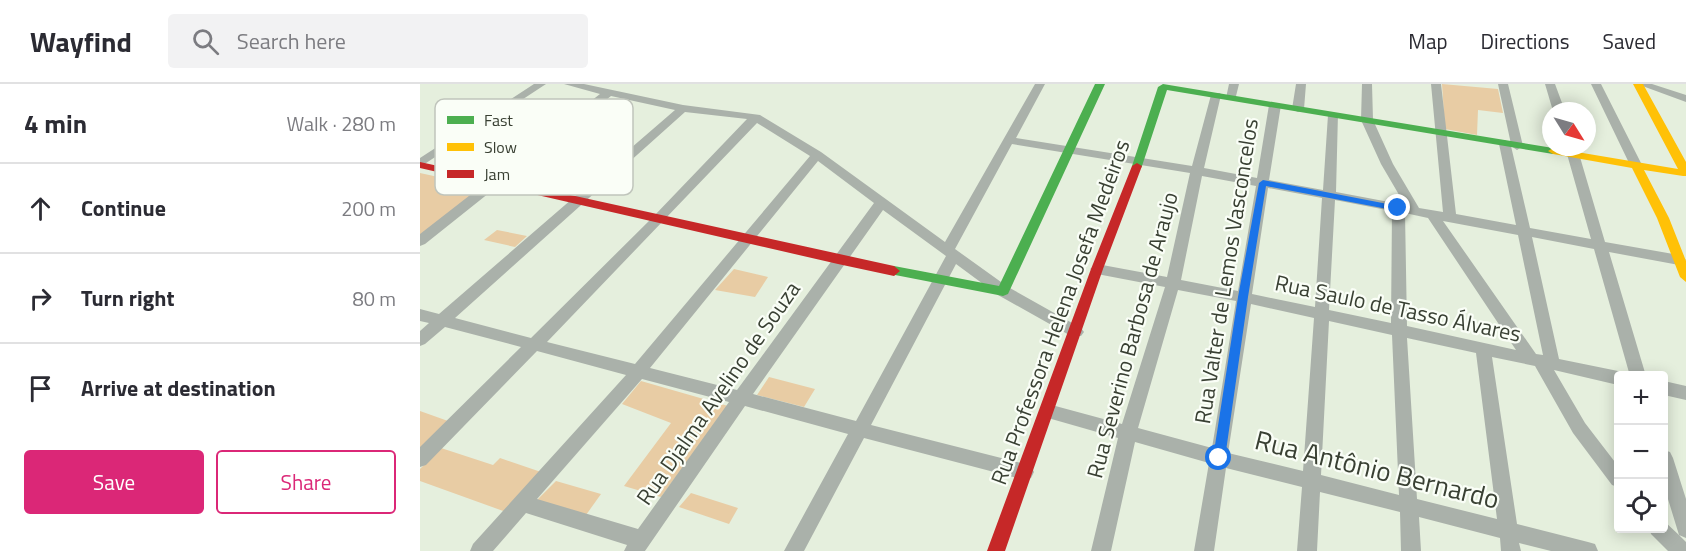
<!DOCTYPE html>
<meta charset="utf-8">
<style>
:root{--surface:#fff;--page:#f2f2f3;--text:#2b2b33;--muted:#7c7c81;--line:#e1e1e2;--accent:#db2777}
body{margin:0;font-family:"Titillium Web",sans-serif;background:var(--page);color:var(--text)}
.controls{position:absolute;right:18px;bottom:18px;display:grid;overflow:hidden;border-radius:6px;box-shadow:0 3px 15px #0003}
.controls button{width:54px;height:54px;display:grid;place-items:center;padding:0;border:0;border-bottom:2px solid var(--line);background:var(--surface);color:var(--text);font:30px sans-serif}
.compass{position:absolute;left:1122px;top:18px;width:54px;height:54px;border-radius:50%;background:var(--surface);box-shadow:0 3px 15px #0003;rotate:127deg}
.stop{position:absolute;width:18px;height:18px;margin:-14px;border:4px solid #1a73e8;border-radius:50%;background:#fff}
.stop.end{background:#1a73e8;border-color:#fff;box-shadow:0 2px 6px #0008}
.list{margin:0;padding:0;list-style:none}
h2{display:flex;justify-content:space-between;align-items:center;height:78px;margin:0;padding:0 24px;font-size:26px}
h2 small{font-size:20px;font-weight:400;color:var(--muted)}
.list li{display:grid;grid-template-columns:39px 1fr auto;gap:18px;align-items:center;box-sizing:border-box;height:90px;padding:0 24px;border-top:2px solid var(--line)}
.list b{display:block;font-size:22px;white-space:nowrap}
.list em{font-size:20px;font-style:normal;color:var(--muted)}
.actions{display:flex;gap:12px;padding:18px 24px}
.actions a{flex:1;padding:14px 0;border:2px solid var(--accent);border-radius:6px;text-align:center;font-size:21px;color:var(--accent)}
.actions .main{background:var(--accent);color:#fff}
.icon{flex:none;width:33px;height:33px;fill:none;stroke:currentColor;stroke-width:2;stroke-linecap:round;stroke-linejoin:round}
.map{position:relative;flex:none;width:1266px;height:467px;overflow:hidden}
header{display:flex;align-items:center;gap:36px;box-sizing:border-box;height:84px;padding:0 30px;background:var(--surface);border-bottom:2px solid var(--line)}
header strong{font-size:28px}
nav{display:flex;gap:33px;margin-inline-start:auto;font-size:21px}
.search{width:420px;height:54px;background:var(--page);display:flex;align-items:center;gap:15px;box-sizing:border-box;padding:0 21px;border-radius:6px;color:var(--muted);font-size:22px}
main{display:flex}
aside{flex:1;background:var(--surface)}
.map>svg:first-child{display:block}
.green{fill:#e8cca4}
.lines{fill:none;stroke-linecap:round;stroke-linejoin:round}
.street{fill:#aab1aa;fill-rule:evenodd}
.fast{fill:#4caf50;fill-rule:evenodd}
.slow{fill:#ffc107;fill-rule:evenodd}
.jam{fill:#c62828;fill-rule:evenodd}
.route{fill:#1a73e8}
.labels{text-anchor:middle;stroke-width:4.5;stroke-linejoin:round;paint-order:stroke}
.street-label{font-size:22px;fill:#394033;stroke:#fafef7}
.near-street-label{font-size:27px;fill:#394033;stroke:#fafef7}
.key{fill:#fafef7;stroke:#c0c5bc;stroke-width:1.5}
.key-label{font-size:16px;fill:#394033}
</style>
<header>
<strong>Wayfind</strong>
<div class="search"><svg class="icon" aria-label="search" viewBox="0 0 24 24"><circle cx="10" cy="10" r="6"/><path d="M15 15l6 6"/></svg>Search here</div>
<nav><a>Map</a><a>Directions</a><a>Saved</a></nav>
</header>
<main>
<aside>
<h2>4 min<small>Walk · 280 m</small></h2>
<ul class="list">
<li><svg class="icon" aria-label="ahead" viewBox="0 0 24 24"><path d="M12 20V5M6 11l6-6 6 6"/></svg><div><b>Continue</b></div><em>200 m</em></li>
<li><svg class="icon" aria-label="right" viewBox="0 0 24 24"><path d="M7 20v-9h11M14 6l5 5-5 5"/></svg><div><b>Turn right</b></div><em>80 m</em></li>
<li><svg class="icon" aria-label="arrive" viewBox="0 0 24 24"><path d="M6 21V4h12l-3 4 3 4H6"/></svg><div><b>Arrive at destination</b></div></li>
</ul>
<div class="actions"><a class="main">Save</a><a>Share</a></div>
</aside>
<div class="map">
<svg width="1266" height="467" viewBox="0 0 1266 467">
<rect width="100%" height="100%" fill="#e5efdd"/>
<path class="green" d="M 1022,0 L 1078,5 L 1083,29 L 1058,26 L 1057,51 L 1025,45 Z
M 0,89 L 64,103 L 0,151 Z
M 77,146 L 107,152 L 95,163 L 64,156 Z
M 314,185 L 348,193 L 335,213 L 295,206 Z
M 349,293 L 395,305 L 384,323 L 337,311 Z
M 221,297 L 308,322 L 241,413 L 204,402 L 251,339 L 202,320 Z
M 0,327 L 28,337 L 0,364 Z
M 21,364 L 73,381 L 80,374 L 121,388 L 86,428 L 0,397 L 0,385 Z
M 136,397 L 181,410 L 166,431 L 117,416 Z
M 271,409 L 318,424 L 309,440 L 259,423 Z"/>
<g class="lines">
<path class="street" d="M 114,0 L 126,0 L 0,83 L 0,74 Z
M 144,0 L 164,0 L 263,21 L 340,31 L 401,68 L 525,158 L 615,0 L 625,0 L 596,54 L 772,82 L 791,11 L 792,9 L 800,9 L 801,11 L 784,84 L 837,94 L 849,21 L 851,19 L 859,19 L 861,21 L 849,96 L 903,106 L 908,31 L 910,29 L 918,29 L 916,108 L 985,121 L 961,80 L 941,36 L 942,0 L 952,0 L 953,36 L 973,80 L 999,124 L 1023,128 L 1011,0 L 1021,0 L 1036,130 L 1096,141 L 1079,60 L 1085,56 L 1091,60 L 1078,0 L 1088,0 L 1103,62 L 1097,66 L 1091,62 L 1110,144 L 1171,155 L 1145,63 L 1157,63 L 1185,158 L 1259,171 L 1266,176 L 1259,181 L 1189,168 L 1226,292 L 1210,292 L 1174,165 L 1112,153 L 1139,275 L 1198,287 L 1205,292 L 1198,292 L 1198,301 L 1134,286 L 1165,339 L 1198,382 L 1198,403 L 1192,401 L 1153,349 L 1115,282 L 1072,273 L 1097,440 L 1168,458 L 1175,460 L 1178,467 L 1131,467 L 1099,459 L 1101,467 L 1081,467 L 1080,454 L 999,433 L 1001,467 L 981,467 L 980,428 L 900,408 L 897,467 L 877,467 L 882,403 L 806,384 L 794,467 L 774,467 L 789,379 L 715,358 L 691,467 L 671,467 L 698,354 L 628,334 L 622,332 L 620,327 L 622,322 L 628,320 L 702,340 L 745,203 L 677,190 L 670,185 L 677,180 L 747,193 L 770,89 L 592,60 L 535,165 L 588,203 L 661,244 L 664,248 L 661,252 L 651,252 L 578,211 L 536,180 L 451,341 L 605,380 L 611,382 L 614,388 L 611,394 L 605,396 L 444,354 L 384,467 L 364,467 L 428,350 L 325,322 L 225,467 L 204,467 L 207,461 L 106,429 L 73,467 L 50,467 L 53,460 L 206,291 L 117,267 L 6,381 L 0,383 L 0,363 L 101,263 L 25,243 L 5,260 L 0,262 L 0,247 L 9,239 L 0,237 L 0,225 L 19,230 L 255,26 L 191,12 L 5,160 L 0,162 L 0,150 L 180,10 ZM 265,28 L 327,35 L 234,132 L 111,254 L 35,234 ZM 337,39 L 390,72 L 215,280 L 127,258 ZM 398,77 L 454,119 L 317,306 L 230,284 ZM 782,92 L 836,102 L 818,207 L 761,196 ZM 848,104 L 902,114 L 895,223 L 832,210 ZM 915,116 L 972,127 L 971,239 L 909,226 ZM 463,126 L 526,172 L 436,337 L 333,310 ZM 985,129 L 1008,134 L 1096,266 L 987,242 ZM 1023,137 L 1098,151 L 1123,271 L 1116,270 ZM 758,206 L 816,217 L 792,364 L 718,344 ZM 831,220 L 894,234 L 883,387 L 808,369 ZM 909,237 L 972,251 L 979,411 L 901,391 ZM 987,254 L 1056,269 L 1077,435 L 997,415 ZM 222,295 L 309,318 L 218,445 L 117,415 Z
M 809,0 L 819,0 L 815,16 L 807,16 L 806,14 Z
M 876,0 L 886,0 L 884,25 L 878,28 L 872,25 Z
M 1125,0 L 1135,0 L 1145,27 L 1133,27 Z
M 1171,0 L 1181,0 L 1222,81 L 1220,84 L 1216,85 L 1210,81 Z
M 1217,0 L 1232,0 L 1266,11 L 1266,18 Z
M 1244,297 L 1266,302 L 1266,316 L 1244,311 Z
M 1244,366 L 1250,368 L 1253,374 L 1266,415 L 1266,454 L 1259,451 L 1266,458 L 1266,467 L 1248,467 L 1231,450 L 1229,444 L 1244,444 L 1244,437 L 1259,451 L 1244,402 Z"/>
<path class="fast" d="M 675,0 L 685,0 L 588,210 L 583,212 L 470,190 L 468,187 L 474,182 L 579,202 Z
M 743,0 L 1133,64 L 1138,67 L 1133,70 L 747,6 L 722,82 L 721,84 L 713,84 L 712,82 L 738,3 Z"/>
<path class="slow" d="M 1213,0 L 1223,0 L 1266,78 L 1266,92 L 1263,92 L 1224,86 L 1249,134 L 1266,177 L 1266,198 L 1260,193 L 1237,134 L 1212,84 L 1133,70 L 1128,67 L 1133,64 L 1258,85 Z"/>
<path class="jam" d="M 0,78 L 474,182 L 480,187 L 474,192 L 418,180 L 0,84 Z
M 717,79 L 722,82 L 683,185 L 585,467 L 567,467 L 671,185 L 712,82 Z"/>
</g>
<path class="route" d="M 843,96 L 978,122 L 983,124 L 978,127 L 846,102 L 828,213 L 805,374 L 799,379 L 793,374 L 818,213 L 839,99 Z"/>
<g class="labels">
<g class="street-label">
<text transform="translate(806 187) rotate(-81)" y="8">Rua Valter de Lemos Vasconcelos</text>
<text transform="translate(978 224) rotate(12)" y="8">Rua Saulo de Tasso Álvares</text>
<text transform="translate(640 228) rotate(-70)" y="8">Rua Professora Helena Josefa Medeiros</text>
<text transform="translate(712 251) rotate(-75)" y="8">Rua Severino Barbosa de Araujo</text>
<text transform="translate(298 309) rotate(-55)" y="8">Rua Djalma Avelino de Souza</text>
</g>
<g class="near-street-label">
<text transform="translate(957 386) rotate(14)" y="9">Rua Antônio Bernardo</text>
</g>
</g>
<rect x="15" y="15" width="198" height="96" rx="9" class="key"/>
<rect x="27" y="32" width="27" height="8" fill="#4caf50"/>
<rect x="27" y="59" width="27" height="8" fill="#ffc107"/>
<rect x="27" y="86" width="27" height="8" fill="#c62828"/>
<g class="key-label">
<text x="64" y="42">Fast</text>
<text x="64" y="69">Slow</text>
<text x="64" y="96">Jam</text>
</g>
</svg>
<div class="controls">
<button>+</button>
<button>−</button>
<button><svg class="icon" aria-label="locate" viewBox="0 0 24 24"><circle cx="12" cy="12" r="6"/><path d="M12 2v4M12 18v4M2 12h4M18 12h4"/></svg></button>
</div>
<svg class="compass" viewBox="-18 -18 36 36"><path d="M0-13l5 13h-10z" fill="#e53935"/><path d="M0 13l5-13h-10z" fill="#7c7c81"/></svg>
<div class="stop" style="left:799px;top:374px"></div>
<div class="stop end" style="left:978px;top:124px"></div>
</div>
</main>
